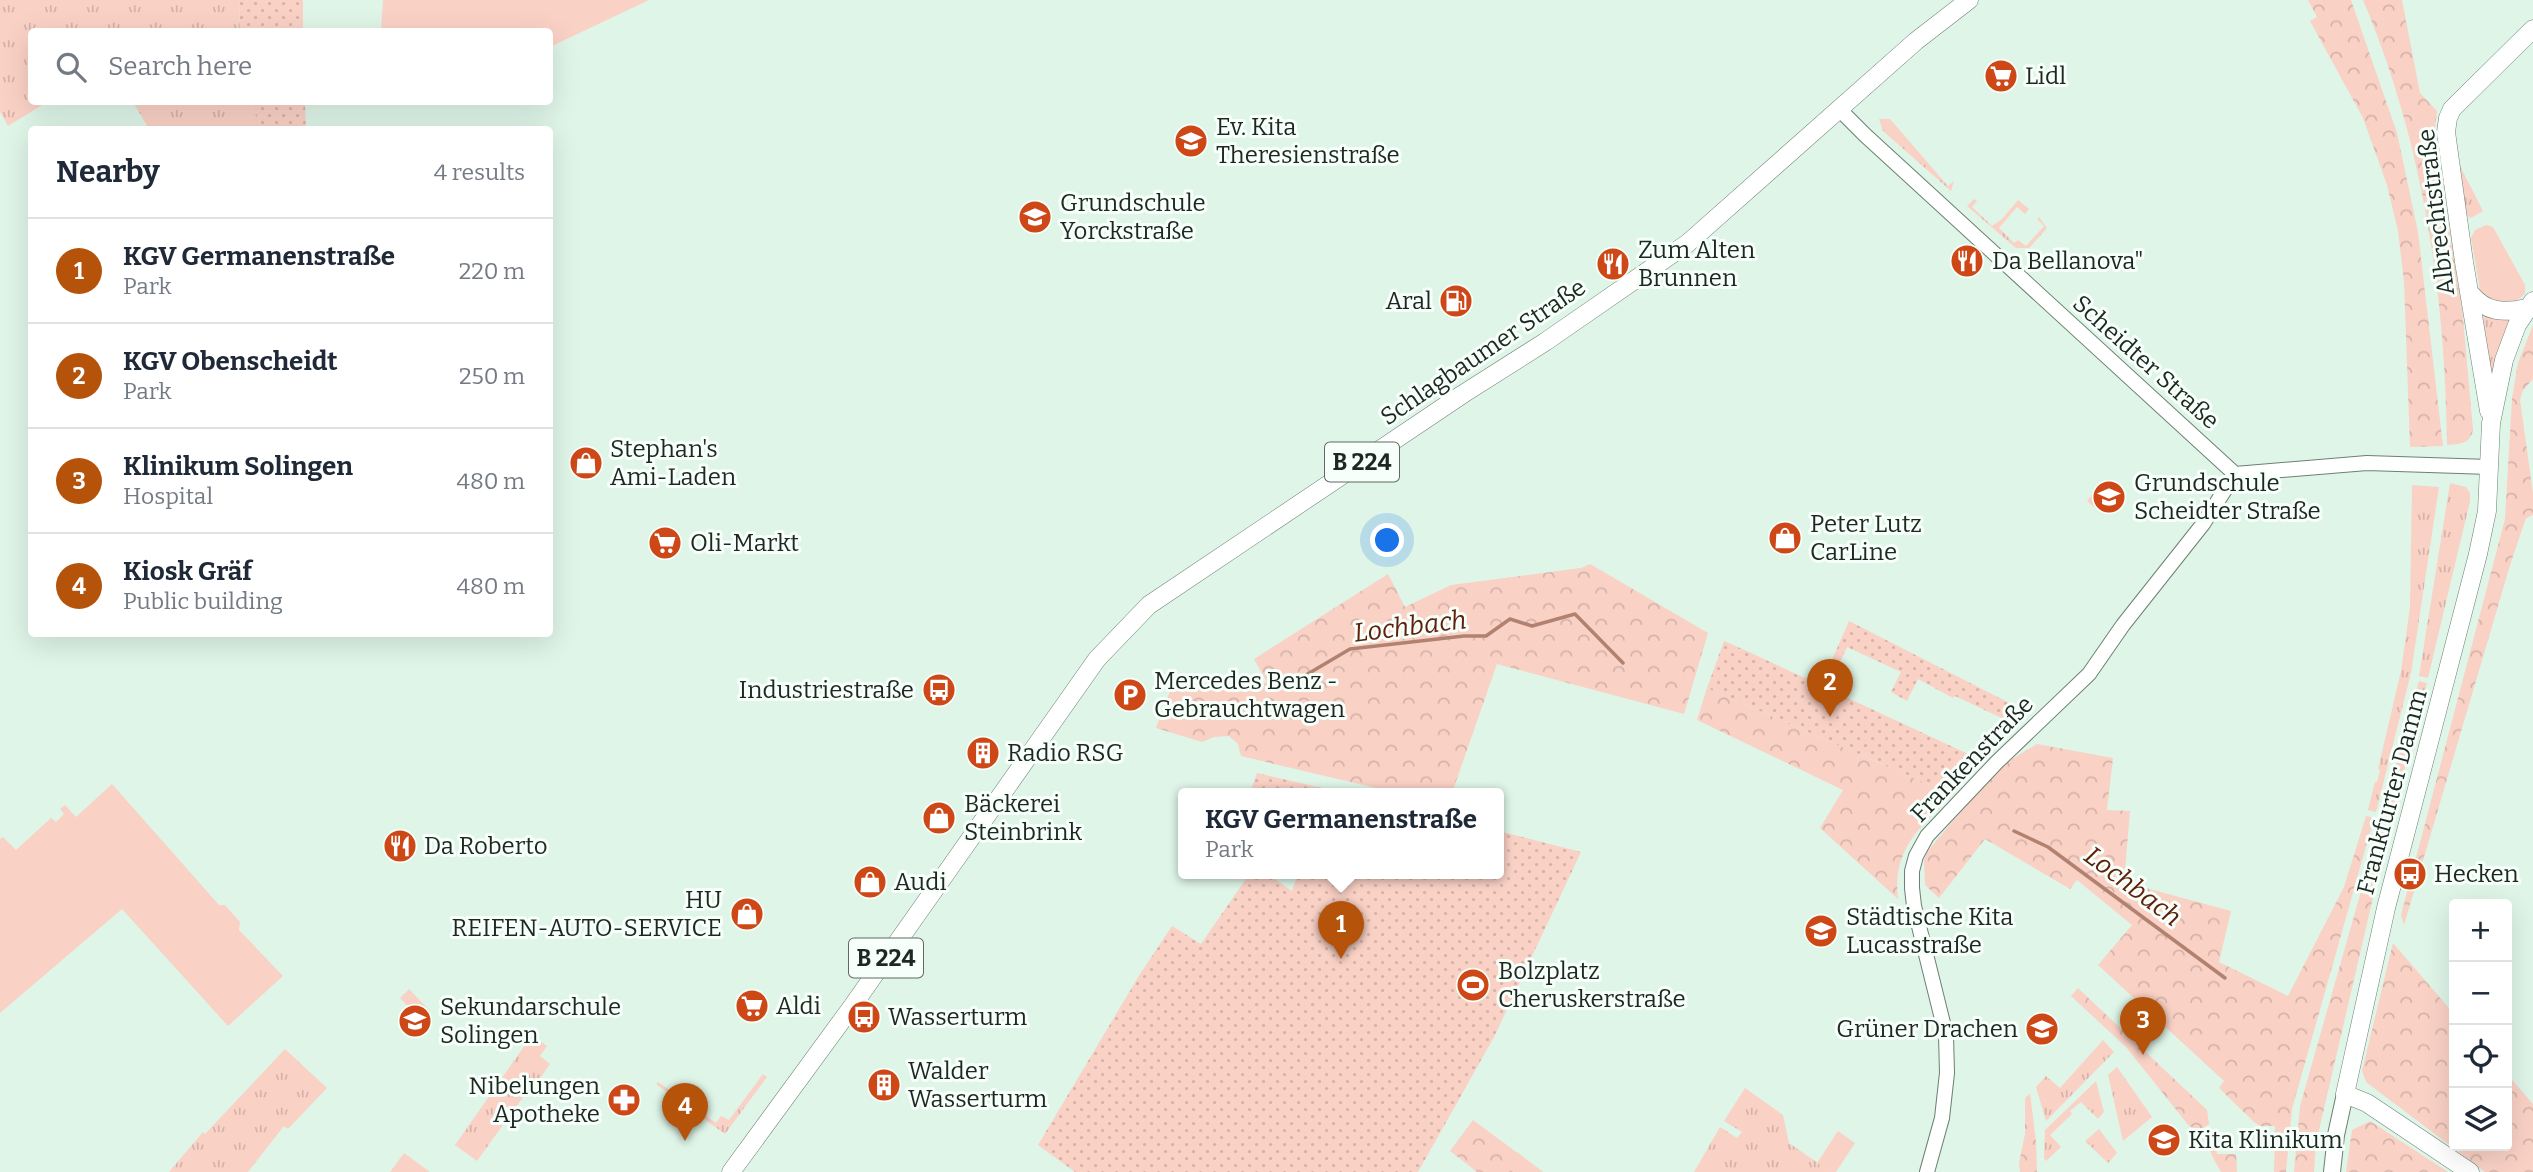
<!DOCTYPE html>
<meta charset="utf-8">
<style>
:root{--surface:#fff;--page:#f6f6f7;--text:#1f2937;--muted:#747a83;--line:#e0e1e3;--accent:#b45309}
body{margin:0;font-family:Bitter,serif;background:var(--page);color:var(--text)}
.controls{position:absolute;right:21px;bottom:21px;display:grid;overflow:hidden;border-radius:7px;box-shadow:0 7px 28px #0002}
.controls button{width:63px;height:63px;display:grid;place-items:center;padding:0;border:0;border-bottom:2px solid var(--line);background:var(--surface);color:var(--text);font:35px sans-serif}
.you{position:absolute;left:1388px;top:541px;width:24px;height:24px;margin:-18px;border:5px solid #fff;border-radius:50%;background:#1a73e8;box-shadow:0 0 0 10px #1a73e833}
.badge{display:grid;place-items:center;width:46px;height:46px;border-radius:50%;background:var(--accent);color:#fff;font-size:23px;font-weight:700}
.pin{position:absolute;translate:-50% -58px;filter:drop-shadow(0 2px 4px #0008)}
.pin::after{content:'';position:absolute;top:37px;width:24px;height:21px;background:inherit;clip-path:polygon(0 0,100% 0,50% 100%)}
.popup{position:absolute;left:1178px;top:788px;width:326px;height:91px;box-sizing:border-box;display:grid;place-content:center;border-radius:7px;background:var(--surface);filter:drop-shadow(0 2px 5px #0005);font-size:23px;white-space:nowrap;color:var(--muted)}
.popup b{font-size:26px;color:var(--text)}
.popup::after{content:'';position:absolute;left:50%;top:100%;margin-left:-14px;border:14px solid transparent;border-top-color:var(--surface)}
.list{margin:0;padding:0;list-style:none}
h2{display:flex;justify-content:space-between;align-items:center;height:91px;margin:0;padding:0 28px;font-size:30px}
h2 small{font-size:23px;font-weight:400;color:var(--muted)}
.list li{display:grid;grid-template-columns:46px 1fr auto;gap:21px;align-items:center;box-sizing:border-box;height:105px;padding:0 28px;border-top:2px solid var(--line)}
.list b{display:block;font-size:26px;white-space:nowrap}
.list p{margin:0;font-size:23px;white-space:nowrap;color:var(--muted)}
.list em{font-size:23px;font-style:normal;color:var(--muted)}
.icon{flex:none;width:38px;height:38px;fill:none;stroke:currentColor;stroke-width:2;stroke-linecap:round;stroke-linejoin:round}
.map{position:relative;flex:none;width:2533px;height:1172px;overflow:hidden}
.search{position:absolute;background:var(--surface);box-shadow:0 7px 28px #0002;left:28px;top:28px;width:525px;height:77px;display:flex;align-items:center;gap:18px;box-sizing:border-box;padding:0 24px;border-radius:7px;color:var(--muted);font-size:26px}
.panel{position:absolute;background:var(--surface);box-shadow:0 7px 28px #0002;left:28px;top:126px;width:525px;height:511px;border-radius:7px}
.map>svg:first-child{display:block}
.grass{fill:url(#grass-tufts)}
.forest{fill:url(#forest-crowns)}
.park{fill:#fad1c5}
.garden{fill:url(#garden-dots)}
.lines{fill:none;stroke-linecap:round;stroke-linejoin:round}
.stream{stroke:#b28271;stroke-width:3.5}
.tertiary-casing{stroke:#6c8074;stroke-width:16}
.secondary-casing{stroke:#6c8074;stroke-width:18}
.primary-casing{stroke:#6c8074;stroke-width:19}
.tertiary{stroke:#fff;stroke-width:14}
.secondary{stroke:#fff;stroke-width:16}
.primary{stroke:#fff;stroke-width:18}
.labels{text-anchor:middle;stroke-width:6;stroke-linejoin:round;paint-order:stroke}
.shield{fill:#f6fff9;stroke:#606863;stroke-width:2}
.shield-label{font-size:23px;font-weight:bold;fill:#1f2723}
.poi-label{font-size:24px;fill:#1f2723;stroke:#f6fff9;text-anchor:start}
.street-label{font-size:24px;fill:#1f2723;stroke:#f6fff9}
.water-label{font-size:26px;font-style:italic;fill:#5f200b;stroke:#f6fff9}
</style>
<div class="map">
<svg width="2533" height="1172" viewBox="0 0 2533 1172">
<defs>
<pattern id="grass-tufts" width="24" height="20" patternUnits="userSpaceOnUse" patternTransform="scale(1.75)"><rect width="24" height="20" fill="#fad1c5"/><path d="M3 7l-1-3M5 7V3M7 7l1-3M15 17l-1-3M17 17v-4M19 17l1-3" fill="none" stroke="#d6b3a9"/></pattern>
<pattern id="forest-crowns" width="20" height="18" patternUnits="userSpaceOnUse" patternTransform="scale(1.75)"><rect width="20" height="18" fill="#fad1c5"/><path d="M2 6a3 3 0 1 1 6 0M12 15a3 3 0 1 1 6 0" fill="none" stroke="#d6b3a9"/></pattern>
<pattern id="garden-dots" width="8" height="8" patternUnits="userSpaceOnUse" patternTransform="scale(1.75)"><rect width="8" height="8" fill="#fad1c5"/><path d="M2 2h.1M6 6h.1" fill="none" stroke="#d6b3a9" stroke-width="1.8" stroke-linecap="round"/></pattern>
</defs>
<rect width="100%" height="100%" fill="#dff5e8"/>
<path class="grass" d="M 0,0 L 239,0 L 240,31 L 32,32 L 32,102 L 47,102 L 8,126 L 0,112 Z
M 133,102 L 250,102 L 262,129 L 149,129 Z
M 1879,119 L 1890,119 L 1948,186 L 1954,181 L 1951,191 L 1883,131 Z
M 2459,164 L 2483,211 L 2471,218 L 2466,215 Z
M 1974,199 L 1977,201 L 1972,207 L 1992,226 L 2002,219 L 2018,200 L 2029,209 L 2025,214 L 2017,207 L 1999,228 L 2014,243 L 2018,240 L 2026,246 L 2044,226 L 2037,219 L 2039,217 L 2047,228 L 2029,248 L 2016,248 L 1967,206 Z
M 2483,314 L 2512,317 L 2492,376 L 2490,374 Z
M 2450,483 L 2466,487 L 2470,493 L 2470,501 L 2428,678 L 2419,676 Z
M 2412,485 L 2439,487 L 2411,673 L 2376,812 L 2368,810 L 2375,782 L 2377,782 L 2380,770 L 2378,769 L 2401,671 L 2410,607 Z
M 2419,681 L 2427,683 L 2392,816 L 2383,814 Z
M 532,1035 L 547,1046 L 540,1056 L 550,1064 L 534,1087 L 531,1086 L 477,1161 L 455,1145 Z
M 2103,1040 L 2114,1052 L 2046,1121 L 2036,1087 L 2046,1076 L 2060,1088 Z
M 285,1049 L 327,1088 L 288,1129 L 284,1126 L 248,1172 L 169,1172 L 203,1132 L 205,1134 Z
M 2117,1067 L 2152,1117 L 2123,1141 L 2108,1075 Z
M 763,1074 L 767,1077 L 725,1134 L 656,1084 L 658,1082 L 716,1123 L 721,1116 L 729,1120 Z
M 2096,1081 L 2104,1112 L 2098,1119 L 2081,1102 L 2070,1111 L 2072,1114 L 2050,1135 L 2061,1147 L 2046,1161 L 2044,1158 L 2045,1130 Z
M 1745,1088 L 1783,1115 L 1789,1143 L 1831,1172 L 1694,1172 L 1720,1127 L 1737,1138 L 1742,1132 L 1724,1121 Z
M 2099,1129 L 2117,1153 L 2108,1163 L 2085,1141 Z
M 404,1153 L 430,1172 L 390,1172 Z"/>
<path class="forest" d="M 2308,0 L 2351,0 L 2397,133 L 2418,232 L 2443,446 L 2410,447 L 2404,282 L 2398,231 L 2387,185 L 2363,118 L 2310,21 L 2317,17 Z
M 2363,0 L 2402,0 L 2420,93 L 2437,111 L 2434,137 L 2462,308 L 2473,430 C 2470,444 2460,444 2447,445 C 2445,292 2423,142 2363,0 Z
M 2533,325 L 2533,379 L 2523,390 L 2520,400 L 2533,493 L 2533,515 L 2526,518 L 2511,562 L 2404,925 L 2401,915 L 2505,519 L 2512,398 L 2518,363 Z
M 1590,564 L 1708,633 L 1684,714 L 1497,664 L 1452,793 L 1397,793 L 1241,756 L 1238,744 L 1229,736 L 1214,737 L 1202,742 L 1156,728 L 1173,683 L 1239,692 L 1267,682 L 1254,659 L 1388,574 L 1405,607 L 1451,585 L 1581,568 Z
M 1707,688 L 1953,795 C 1920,827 1892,849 1898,899 L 1820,828 L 1843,790 L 1697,720 Z
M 2037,744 L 2113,758 L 2107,810 L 2130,811 L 2124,882 L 2231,911 L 2219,962 L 2288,996 L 2344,887 L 2366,816 L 2374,818 L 2292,1109 L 2286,1172 L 2274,1172 L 2275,1126 L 2260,1126 L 2254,1122 L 2219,1088 L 2224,1081 L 2098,965 L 2132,925 L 2077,880 L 2070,889 L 1985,839 L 1939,898 L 1925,885 L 1924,860 L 1927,852 L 1997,768 Z
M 2383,814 L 2392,816 L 2316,1143 L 2314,1172 L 2294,1172 L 2300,1106 Z
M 2393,943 L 2454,1014 L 2454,1146 L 2507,1146 L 2507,1074 L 2533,1104 L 2533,1172 L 2485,1172 L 2366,1082 L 2362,1071 Z
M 2078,988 L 2207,1110 L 2209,1124 L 2199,1130 L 2189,1126 L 2126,1047 L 2071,996 Z
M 2030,1093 L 2036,1142 L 2037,1172 L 2020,1172 L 2019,1163 L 2025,1134 L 2025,1099 Z
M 1473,1120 L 1543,1172 L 1477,1172 L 1450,1151 Z
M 2370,1121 L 2448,1172 L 2346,1172 L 2352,1130 Z
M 2227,1134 L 2227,1139 L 2216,1140 L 2217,1154 L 2236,1154 L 2237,1172 L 2221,1172 C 2212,1155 2198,1139 2227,1134 Z"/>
<path class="park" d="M 383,0 L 649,0 L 550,47 L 550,32 L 376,31 L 381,31 Z
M 2486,225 L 2493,227 L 2525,285 L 2525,294 C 2510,308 2491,309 2480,290 L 2471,238 L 2475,230 Z
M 2102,483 L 2114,493 L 2099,511 L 2087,501 Z
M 112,784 L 219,905 L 225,905 L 240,922 L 239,930 L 283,976 L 228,1026 L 122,909 L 0,1013 L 0,839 L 3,837 L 16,850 L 51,818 L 56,822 L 64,814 L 60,809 L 65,805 L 76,817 Z
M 409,989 L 430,1011 L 421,1020 L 400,998 Z
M 1838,1131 L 1855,1143 L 1836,1172 L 1831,1172 L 1817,1163 Z
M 1517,1152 L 1543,1172 L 1513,1172 L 1507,1168 Z"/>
<path class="garden" d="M 239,0 L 303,0 L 303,31 L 240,31 Z
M 250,102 L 305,102 L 306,129 L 262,129 Z
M 1849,621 L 2021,709 L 2029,713 L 2000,740 L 2008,721 L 1955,696 L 1953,698 L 1918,679 L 1907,701 L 1891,692 L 1901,672 L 1847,647 L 1838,666 L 1831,662 Z
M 1724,641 L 1749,652 L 1981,760 L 1953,795 L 1707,688 Z
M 1257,773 L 1339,792 L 1341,793 L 1250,793 Z
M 1499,831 L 1581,852 L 1494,1037 L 1418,1172 L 1075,1172 L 1038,1145 L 1140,974 L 1172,926 L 1201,944 L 1250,873 L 1266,873 L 1292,891 L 1298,873 L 1498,873 Z"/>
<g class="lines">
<path class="stream" d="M 1306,675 L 1350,649 L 1464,636 L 1486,636 L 1510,619 L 1532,626 L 1575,614 L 1623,663
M 2014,831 L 2048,847 L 2225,978"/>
<defs>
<path id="tertiary" d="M 1840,110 L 1865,135 L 2235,474 L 2367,463 L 2490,467
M 1927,1172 L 1942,1118 L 1947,1073 L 1946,1035 L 1914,906 L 1912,888 L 1912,871 L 1916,856 L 1927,836 L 1997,762 L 2089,674 L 2123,625 L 2203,524 L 2235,474"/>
<path id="secondary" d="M 2332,1172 L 2336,1135 L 2345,1094"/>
<path id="primary" d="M 2470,293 C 2486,313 2504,313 2527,308
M 2489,411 L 2464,262 L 2446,132 L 2448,118 L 2452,109 L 2533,29
M 731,1172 L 851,1008 L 1097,659 L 1149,605 L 1463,394 L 1545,342 L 1688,243 L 1916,41 L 1969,0
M 2470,1172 L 2367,1103 L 2345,1094 L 2386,908 L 2478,554 L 2487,511 L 2491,423 L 2504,360 L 2517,325 L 2533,301"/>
</defs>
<use href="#tertiary" class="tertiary-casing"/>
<use href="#secondary" class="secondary-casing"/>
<use href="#primary" class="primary-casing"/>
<use href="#tertiary" class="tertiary"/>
<use href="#secondary" class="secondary"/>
<use href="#primary" class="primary"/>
</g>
<defs>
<symbol id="supermarket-disc" viewBox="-11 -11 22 22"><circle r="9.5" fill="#ce4716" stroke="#f6fff9"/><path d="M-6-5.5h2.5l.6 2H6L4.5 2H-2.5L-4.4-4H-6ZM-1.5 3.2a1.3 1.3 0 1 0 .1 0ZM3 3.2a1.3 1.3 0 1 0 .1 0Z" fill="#fff"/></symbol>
<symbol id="school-disc" viewBox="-11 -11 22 22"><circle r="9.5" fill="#ce4716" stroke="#f6fff9"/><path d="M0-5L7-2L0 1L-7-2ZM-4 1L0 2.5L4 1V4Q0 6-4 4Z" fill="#fff"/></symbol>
<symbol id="restaurant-disc" viewBox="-11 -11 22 22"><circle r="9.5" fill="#ce4716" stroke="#f6fff9"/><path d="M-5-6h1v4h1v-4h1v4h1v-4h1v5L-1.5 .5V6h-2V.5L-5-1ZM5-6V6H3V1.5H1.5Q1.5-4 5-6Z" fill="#fff"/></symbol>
<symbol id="fuel-disc" viewBox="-11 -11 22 22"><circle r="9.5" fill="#ce4716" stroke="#f6fff9"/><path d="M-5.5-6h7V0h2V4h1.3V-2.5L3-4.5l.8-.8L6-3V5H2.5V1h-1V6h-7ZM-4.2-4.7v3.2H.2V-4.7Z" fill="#fff"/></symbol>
<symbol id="shop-disc" viewBox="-11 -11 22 22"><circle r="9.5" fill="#ce4716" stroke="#f6fff9"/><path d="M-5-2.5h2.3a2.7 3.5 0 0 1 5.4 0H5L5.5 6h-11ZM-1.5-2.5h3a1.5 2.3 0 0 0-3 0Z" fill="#fff"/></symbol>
<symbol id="bus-disc" viewBox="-11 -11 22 22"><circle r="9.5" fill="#ce4716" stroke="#f6fff9"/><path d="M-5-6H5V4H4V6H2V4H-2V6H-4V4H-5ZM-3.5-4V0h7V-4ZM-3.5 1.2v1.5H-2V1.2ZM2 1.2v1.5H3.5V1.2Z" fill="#fff"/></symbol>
<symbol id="parking-disc" viewBox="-11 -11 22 22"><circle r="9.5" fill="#ce4716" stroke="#f6fff9"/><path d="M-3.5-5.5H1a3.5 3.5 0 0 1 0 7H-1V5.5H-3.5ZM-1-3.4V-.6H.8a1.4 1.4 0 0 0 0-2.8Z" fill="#fff"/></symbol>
<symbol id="building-disc" viewBox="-11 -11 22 22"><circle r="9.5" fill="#ce4716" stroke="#f6fff9"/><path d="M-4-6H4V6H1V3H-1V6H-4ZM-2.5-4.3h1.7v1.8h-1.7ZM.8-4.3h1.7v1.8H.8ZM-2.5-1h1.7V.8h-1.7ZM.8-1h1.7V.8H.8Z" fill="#fff"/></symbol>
<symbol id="stadium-disc" viewBox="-11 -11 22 22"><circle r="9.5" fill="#ce4716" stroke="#f6fff9"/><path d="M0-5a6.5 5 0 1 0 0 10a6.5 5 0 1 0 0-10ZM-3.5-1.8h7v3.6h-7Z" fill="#fff"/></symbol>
<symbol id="pharmacy-disc" viewBox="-11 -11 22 22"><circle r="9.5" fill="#ce4716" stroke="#f6fff9"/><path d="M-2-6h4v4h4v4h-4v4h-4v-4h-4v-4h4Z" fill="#fff"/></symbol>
</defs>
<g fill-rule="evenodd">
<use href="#supermarket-disc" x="1982" y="57" width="38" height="38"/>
<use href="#school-disc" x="1172" y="122" width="38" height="38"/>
<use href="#school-disc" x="1016" y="198" width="38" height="38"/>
<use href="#restaurant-disc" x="1948" y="242" width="38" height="38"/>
<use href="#restaurant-disc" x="1594" y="245" width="38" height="38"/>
<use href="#fuel-disc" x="1437" y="282" width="38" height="38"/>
<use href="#shop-disc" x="567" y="444" width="38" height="38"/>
<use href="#school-disc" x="2090" y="478" width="38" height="38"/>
<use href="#shop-disc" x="1766" y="519" width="38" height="38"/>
<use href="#supermarket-disc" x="646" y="524" width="38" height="38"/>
<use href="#bus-disc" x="920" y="671" width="38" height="38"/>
<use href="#parking-disc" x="1111" y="676" width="38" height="38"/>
<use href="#building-disc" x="964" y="734" width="38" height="38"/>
<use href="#shop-disc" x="920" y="799" width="38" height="38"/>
<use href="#restaurant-disc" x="381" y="827" width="38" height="38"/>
<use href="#bus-disc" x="2391" y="855" width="38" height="38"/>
<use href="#shop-disc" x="851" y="863" width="38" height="38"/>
<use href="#shop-disc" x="728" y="895" width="38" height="38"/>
<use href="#school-disc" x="1802" y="912" width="38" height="38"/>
<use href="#stadium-disc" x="1454" y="966" width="38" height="38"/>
<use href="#supermarket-disc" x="733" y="987" width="38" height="38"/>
<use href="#bus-disc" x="845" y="998" width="38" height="38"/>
<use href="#school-disc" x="396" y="1002" width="38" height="38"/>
<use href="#school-disc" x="2023" y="1010" width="38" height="38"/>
<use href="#building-disc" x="865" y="1066" width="38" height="38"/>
<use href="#pharmacy-disc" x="605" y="1081" width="38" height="38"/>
<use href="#school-disc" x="2145" y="1121" width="38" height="38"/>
</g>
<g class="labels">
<g class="shield">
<rect x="1325" y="442.5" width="74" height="39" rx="5"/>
<rect x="849" y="938.5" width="74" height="39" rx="5"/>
</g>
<g class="shield-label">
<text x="1362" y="470">B 224</text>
<text x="886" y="966">B 224</text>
</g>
<g class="poi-label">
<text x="2025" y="84">Lidl</text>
<text x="1216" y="135">Ev. Kita<tspan x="1216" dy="28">Theresienstraße</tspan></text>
<text x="1060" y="211">Grundschule<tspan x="1060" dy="28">Yorckstraße</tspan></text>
<text x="1638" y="258">Zum Alten<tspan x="1638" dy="28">Brunnen</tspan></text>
<text x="1992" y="269">Da Bellanova"</text>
<text x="1432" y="309" text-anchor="end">Aral</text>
<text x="610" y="457">Stephan's<tspan x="610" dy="28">Ami-Laden</tspan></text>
<text x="2134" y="491">Grundschule<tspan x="2134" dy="28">Scheidter Straße</tspan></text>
<text x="1810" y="532">Peter Lutz<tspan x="1810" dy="28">CarLine</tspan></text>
<text x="690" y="551">Oli-Markt</text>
<text x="1154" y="689">Mercedes Benz -<tspan x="1154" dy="28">Gebrauchtwagen</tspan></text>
<text x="914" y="698" text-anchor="end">Industriestraße</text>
<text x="1007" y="761">Radio RSG</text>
<text x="964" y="812">Bäckerei<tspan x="964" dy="28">Steinbrink</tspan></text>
<text x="424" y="854">Da Roberto</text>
<text x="2434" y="882">Hecken</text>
<text x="894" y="890">Audi</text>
<text x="722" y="908" text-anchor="end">HU<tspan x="722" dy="28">REIFEN-AUTO-SERVICE</tspan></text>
<text x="1846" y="925">Städtische Kita<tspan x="1846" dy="28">Lucasstraße</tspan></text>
<text x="1498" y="979">Bolzplatz<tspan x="1498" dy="28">Cheruskerstraße</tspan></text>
<text x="776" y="1014">Aldi</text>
<text x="440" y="1015">Sekundarschule<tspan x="440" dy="28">Solingen</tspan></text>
<text x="888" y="1025">Wasserturm</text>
<text x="2018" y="1037" text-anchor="end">Grüner Drachen</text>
<text x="908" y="1079">Walder<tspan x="908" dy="28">Wasserturm</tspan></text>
<text x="600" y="1094" text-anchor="end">Nibelungen<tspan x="600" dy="28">Apotheke</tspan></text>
<text x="2188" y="1148">Kita Klinikum</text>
</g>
<g class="street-label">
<text transform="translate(2436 212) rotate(-97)" y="8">Albrechtstraße</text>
<text transform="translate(1483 352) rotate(-34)" y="8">Schlagbaumer Straße</text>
<text transform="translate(2146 362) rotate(42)" y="8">Scheidter Straße</text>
<text transform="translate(1972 759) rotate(-46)" y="8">Frankenstraße</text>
<text transform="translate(2392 792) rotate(-75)" y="8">Frankfurter Damm</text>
</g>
<g class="water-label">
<text transform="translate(1410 626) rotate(-7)" y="9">Lochbach</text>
<text transform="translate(2133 886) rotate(37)" y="9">Lochbach</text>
</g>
</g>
</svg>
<div class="controls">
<button>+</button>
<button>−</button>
<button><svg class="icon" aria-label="locate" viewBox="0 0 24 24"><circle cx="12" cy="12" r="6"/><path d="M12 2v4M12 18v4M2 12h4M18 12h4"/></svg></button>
<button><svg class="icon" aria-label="layers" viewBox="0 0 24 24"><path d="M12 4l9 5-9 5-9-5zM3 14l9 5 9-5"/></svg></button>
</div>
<div class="you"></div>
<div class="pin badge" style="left:1341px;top:959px">1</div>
<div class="popup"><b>KGV Germanenstraße</b>Park</div>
<div class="pin badge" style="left:1830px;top:717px">2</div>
<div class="pin badge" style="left:2143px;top:1055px">3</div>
<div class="pin badge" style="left:685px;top:1141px">4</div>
<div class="search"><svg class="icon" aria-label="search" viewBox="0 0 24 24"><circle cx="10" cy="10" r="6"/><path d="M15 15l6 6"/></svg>Search here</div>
<section class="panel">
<h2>Nearby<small>4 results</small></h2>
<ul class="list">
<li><span class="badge">1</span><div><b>KGV Germanenstraße</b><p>Park</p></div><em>220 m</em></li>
<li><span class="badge">2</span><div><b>KGV Obenscheidt</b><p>Park</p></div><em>250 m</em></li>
<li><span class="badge">3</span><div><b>Klinikum Solingen</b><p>Hospital</p></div><em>480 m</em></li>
<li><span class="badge">4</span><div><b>Kiosk Gräf</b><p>Public building</p></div><em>480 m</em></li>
</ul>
</section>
</div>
